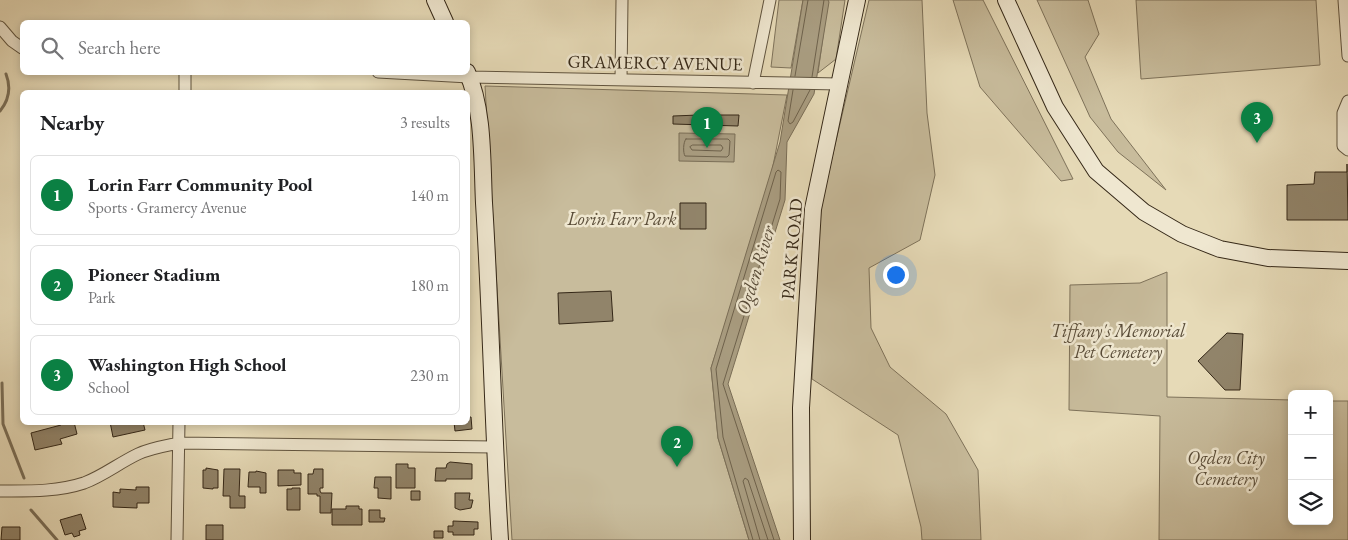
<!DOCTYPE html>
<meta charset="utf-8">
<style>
:root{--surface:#fff;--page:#f2f2f2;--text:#202124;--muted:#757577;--line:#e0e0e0;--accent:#0b8043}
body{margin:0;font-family:"EB Garamond",serif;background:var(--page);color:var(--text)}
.controls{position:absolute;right:15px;bottom:15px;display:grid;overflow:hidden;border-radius:8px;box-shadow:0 2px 8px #0003}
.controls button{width:45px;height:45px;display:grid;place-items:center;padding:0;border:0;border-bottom:1px solid var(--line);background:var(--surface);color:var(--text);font:25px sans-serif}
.you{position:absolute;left:895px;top:274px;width:18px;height:18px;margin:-12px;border:4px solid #fff;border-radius:50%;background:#1a73e8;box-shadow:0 0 0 8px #1a73e833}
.badge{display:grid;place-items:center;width:32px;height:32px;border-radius:50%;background:var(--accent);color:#fff;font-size:16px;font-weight:700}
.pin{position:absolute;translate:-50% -41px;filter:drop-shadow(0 1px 2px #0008)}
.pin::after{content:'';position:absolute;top:26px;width:18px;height:15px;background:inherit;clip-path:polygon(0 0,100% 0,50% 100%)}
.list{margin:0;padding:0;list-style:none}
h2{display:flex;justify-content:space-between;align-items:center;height:65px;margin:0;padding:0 20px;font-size:21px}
h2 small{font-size:16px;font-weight:400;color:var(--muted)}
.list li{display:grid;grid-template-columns:32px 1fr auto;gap:15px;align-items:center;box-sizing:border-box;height:80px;margin:0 10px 10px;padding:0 10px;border:1px solid var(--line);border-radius:8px}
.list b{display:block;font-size:19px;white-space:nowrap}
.list p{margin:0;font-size:16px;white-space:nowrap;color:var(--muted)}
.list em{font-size:16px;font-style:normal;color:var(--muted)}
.icon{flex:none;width:28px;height:28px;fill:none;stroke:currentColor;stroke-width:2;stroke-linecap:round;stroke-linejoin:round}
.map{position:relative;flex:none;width:1348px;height:540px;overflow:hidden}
.search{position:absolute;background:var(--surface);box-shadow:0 2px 8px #0003;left:20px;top:20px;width:450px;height:55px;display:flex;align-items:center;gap:12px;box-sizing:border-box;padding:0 18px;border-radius:8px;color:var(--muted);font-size:19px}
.panel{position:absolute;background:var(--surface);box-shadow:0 2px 8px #0003;left:20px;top:90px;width:450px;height:335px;border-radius:8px}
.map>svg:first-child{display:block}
.green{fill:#c8bc9c;stroke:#7e725a}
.water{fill:#a99d81;stroke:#7a6e57}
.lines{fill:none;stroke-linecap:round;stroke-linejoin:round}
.shore{stroke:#6e624c;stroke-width:1}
.stream{stroke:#7a6e57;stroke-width:3}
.building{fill:#91846a;stroke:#342717}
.street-casing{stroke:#60543f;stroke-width:13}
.secondary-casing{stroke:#342717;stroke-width:18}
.street{stroke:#efe7d0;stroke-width:11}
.secondary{stroke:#efe7d0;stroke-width:16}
.labels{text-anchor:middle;stroke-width:5;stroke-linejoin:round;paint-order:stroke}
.street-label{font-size:18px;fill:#342717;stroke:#efe7d0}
.park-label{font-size:18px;font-style:italic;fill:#594c38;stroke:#efe7d0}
.water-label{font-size:19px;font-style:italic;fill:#574a37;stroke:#efe7d0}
</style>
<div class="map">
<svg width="1348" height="540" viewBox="0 0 1348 540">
<rect width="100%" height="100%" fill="#e6dab7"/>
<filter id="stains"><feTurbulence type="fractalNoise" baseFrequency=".004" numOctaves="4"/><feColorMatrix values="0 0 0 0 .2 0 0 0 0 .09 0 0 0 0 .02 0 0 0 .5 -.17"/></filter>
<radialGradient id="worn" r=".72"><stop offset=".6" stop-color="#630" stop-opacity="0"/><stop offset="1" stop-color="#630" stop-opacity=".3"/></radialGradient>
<path class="green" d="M 779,0 L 803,0 L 791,68 L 771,67 Z
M 828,0 L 845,0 L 836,59 L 818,73 Z
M 869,0 L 922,0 L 927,113 L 935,175 L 920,240 L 869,268 L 871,328 L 890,367 L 946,414 L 978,470 L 981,540 L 922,540 L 921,527 L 898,435 L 812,379 L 820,209 Z
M 953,0 L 983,0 L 1073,179 L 1061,181 L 980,87 Z
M 1037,0 L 1088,0 L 1099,34 L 1085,57 L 1111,119 L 1166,190 L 1118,152 L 1090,117 Z
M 1136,0 L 1316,0 L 1320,65 L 1141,79 Z
M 485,86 L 787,95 L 768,191 L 711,368 L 718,438 L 749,540 L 512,540 Z
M 1167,272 L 1167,397 L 1292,400 L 1292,521 L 1329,521 L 1329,401 L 1348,401 L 1348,540 L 1159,540 L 1160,416 L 1069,410 L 1070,285 L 1140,283 Z"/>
<path class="water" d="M 803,0 L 828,0 L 829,2 L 814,94 L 787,142 L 785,200 L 728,384 L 780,540 L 749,540 L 718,438 L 711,368 L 780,142 Z
M 679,133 L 735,134 L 734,162 L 679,161 Z"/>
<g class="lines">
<path class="shore" d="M 795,76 L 808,0
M 812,77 L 824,0
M 793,90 L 788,121 L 790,124 L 793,122 L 810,90
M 686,139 L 728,139 L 730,141 L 729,155 L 727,157 L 685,156 C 683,153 683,142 686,139 Z
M 693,145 L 721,145 L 723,148 L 721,151 L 692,150 L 690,147 Z
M 753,540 L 723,437 L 716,369 L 776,172 L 778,170 L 781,172 L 780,199 L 723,384 L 774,540
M 760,540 L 743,481 L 745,478 L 748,480 L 768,540"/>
<path class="stream" d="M 0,111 C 9,100 11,87 6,74
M 2,383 L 3,424 L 24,478
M 31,510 L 57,540"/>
</g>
<path class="building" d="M 700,110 L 715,110 L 715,115 L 739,115 L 738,126 L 673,124 L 673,116 L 699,115 Z
M 1347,164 L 1348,220 L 1287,220 L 1287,185 L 1314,184 L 1315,172 L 1347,172 Z
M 680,203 L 706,203 L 706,229 L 680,229 Z
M 611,291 L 613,321 L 559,324 L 558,293 Z
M 1227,333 L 1243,334 L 1240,390 L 1225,390 L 1198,361 Z
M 468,417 L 471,417 L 472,429 L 455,431 L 454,422 L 468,422 Z
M 61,422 L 74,422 L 77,434 L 60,439 L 62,444 L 35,450 L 31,433 L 61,425 Z
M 110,422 L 143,422 L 145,430 L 113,437 Z
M 450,462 L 472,464 L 472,479 L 446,479 L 446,481 L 435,481 L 436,468 L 446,468 L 447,464 Z
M 396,464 L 408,464 L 408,468 L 415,468 L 415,488 L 396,488 Z
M 206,468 L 218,470 L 218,488 L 213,488 L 213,489 L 203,488 L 203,470 L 206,470 Z
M 224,469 L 240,469 L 239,496 L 245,496 L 245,508 L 230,508 L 230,496 L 223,496 Z
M 314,469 L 323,469 L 323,488 L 320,488 L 320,491 L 321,493 L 332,493 L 331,513 L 320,513 L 320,496 L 317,496 L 317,494 L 308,494 L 308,474 L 313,474 Z
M 278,470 L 294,470 L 294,473 L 301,473 L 301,485 L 278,486 Z
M 256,471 L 266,473 L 266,493 L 260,493 L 260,487 L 248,487 L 249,472 L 256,472 Z
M 375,477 L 391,477 L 391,499 L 378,498 L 378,488 L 374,488 Z
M 136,487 L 149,487 L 149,503 L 137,503 L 137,508 L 113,507 L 113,492 L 120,493 L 120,489 L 136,490 Z
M 292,488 L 300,488 L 300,510 L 287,510 L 287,489 L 292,489 Z
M 411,491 L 420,491 L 420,500 L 411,500 Z
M 455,493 L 470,493 L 469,500 L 473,500 L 471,508 L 460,510 L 455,508 Z
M 346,506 L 359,506 L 359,509 L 362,509 L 362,525 L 332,525 L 332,509 L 346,509 Z
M 369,510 L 380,510 L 380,518 L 385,518 L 384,522 L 369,522 Z
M 81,514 L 86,529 L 79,531 L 80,535 L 74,537 L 72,533 L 65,535 L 60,520 Z
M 453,521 L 478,522 L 478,529 L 474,529 L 474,535 L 453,535 L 453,532 L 448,532 L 448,526 L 453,526 Z
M 206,525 L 223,525 L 223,540 L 206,540 Z
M 2,527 L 20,527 L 20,540 L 1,540 Z
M 434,531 L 443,531 L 443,538 L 434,538 Z"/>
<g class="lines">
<defs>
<path id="street" d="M 1344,0 L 1348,56
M 0,27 L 12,41 L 22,48
M 378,72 L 469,77 L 839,84
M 621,80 L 622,0
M 753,83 L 770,0
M 185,92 L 185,72
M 1348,101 L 1343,113 L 1343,146 L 1348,150
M 0,491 C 28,491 57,492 84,483 C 103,476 119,463 138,454 C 151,448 165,446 179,443 L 494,447
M 177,540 L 179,422"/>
<path id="secondary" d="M 435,0 L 445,22
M 1006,0 L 1055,107 L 1096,171 L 1144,212 L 1182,234 L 1220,249 L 1268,258 L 1348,261
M 467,72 C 484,109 482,163 484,203 C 491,315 493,428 500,540
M 802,540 L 801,408 L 813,209 L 857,0"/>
</defs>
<use href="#street" class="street-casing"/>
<use href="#secondary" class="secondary-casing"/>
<use href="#street" class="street"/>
<use href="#secondary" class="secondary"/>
</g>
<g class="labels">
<g class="street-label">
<text transform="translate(655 63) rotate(1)" y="6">GRAMERCY AVENUE</text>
<text transform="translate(792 249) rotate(-85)" y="6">PARK ROAD</text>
</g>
<g class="park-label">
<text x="622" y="225">Lorin Farr Park</text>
<text x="1118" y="337">Tiffany's Memorial<tspan x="1118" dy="21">Pet Cemetery</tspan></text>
<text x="1226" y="464">Ogden City<tspan x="1226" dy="21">Cemetery</tspan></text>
</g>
<g class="water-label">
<text transform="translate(755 270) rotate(-73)" y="7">Ogden River</text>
</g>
</g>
<rect width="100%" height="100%" filter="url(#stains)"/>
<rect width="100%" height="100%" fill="url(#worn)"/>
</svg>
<div class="controls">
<button>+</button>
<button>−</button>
<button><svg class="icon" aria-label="layers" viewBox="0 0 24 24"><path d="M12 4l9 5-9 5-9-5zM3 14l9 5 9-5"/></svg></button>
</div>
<div class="you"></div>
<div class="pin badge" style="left:707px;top:148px">1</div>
<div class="pin badge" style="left:677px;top:467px">2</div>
<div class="pin badge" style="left:1257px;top:143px">3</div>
<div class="search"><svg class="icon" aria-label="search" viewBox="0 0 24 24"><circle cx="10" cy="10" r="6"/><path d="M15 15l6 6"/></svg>Search here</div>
<section class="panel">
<h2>Nearby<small>3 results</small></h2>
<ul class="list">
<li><span class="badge">1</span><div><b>Lorin Farr Community Pool</b><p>Sports · Gramercy Avenue</p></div><em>140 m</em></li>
<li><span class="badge">2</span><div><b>Pioneer Stadium</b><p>Park</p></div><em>180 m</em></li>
<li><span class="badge">3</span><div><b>Washington High School</b><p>School</p></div><em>230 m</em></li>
</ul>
</section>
</div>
